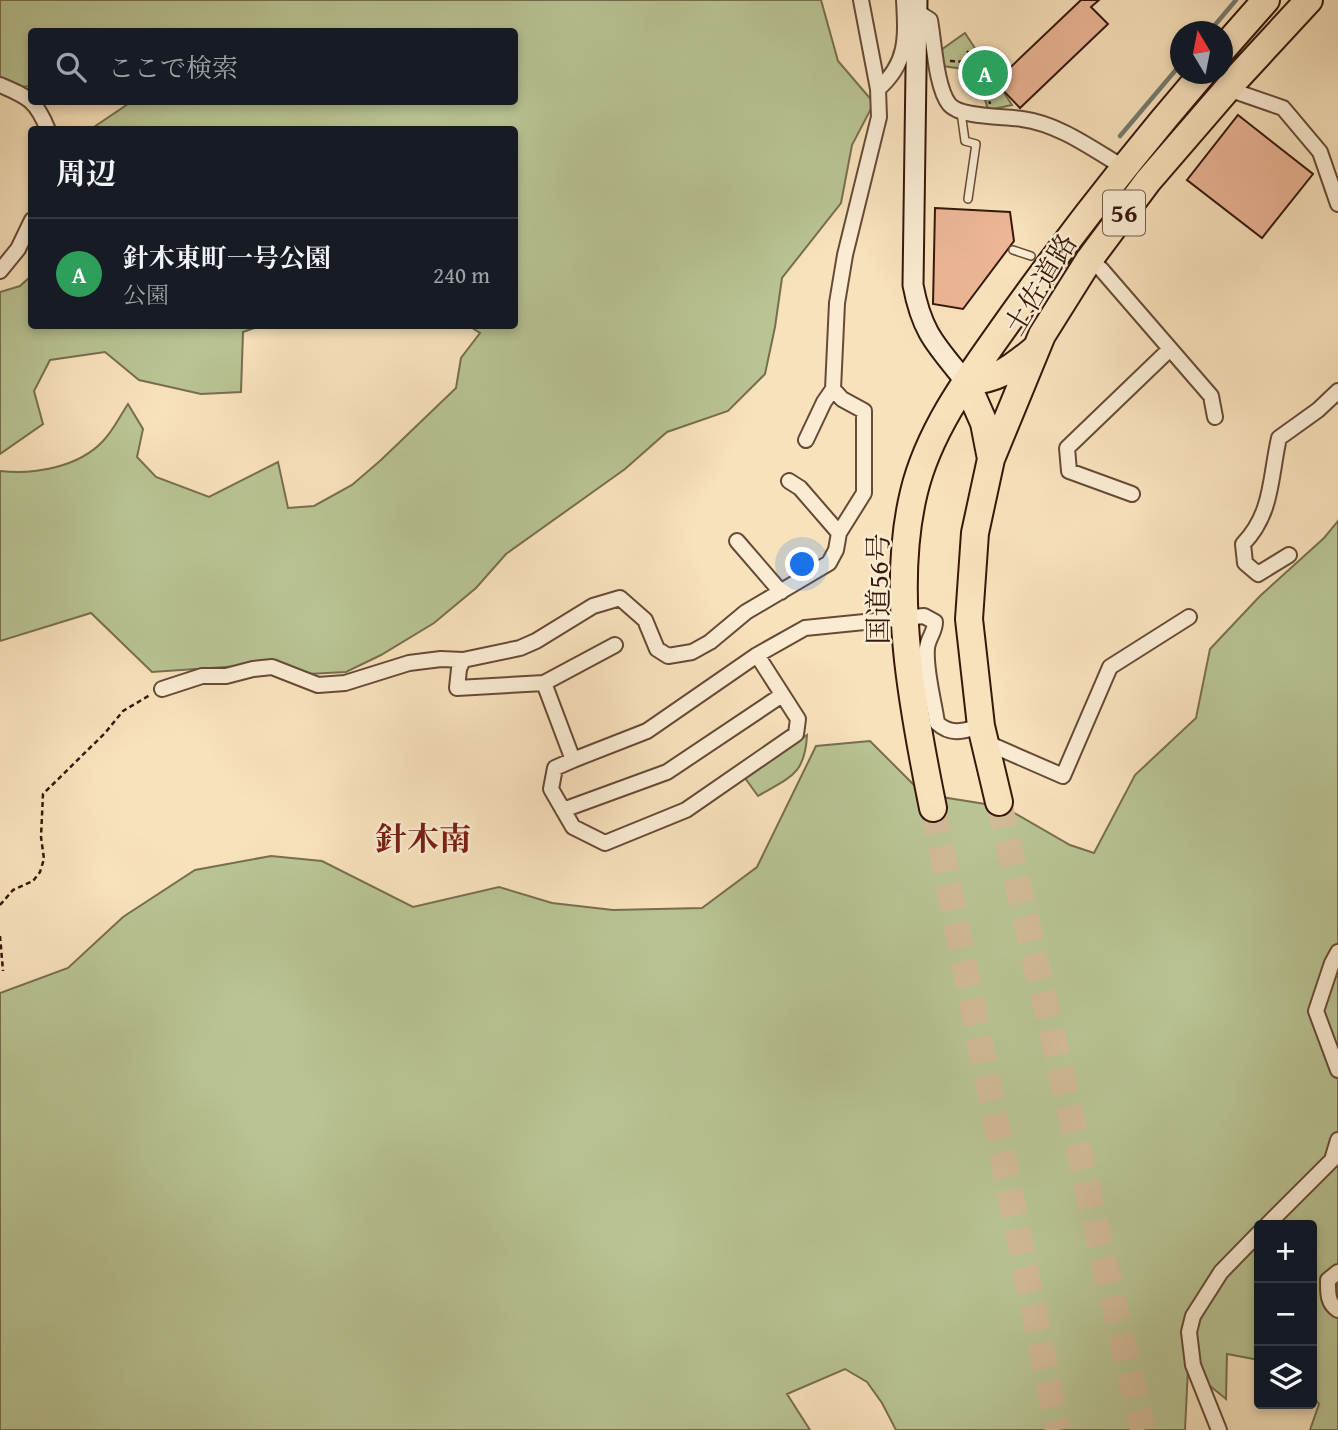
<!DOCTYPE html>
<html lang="ja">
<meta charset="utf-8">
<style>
:root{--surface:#171b24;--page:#20242c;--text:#f1f3f6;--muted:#9ea1a6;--line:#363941;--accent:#0b8043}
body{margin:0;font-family:"Gentium Book Plus","Noto Serif JP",serif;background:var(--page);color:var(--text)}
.controls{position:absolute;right:21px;bottom:21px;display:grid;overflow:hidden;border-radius:7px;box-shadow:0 4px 10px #0003}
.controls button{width:63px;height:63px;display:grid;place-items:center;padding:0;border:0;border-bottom:2px solid var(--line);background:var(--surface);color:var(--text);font:35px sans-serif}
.compass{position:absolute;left:1170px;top:21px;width:63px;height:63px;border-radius:50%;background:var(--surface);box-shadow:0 4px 10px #0003;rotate:350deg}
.you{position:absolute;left:803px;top:565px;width:24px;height:24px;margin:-18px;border:5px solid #fff;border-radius:50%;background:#1a73e8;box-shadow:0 0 0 10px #1a73e833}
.badge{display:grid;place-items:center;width:46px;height:46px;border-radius:50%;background:var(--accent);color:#fff;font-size:23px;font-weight:700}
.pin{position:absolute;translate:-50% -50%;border:4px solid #fff;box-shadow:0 2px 7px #0006}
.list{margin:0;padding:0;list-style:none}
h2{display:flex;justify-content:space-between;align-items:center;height:91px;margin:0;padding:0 28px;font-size:30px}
h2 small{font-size:23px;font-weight:400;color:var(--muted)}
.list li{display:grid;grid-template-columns:46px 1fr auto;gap:21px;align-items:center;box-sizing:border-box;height:112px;padding:0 28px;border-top:2px solid var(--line)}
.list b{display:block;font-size:26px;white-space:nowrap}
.list p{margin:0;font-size:23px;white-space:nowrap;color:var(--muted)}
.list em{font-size:23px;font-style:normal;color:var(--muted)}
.icon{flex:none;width:38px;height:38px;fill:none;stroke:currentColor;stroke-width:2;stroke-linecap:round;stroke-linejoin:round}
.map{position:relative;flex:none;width:1338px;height:1430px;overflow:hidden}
.search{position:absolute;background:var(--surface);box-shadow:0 4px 10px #0003;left:28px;top:28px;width:490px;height:77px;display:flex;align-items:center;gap:18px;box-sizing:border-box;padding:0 24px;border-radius:7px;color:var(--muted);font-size:26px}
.panel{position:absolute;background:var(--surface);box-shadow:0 4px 10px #0003;left:28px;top:126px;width:490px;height:203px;border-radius:7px}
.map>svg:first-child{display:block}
.green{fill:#b9c494;stroke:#786e4e;stroke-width:2}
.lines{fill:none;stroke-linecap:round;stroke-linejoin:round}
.stream{stroke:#757b71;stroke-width:4.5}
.building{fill:#ebb596;stroke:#371809;stroke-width:2}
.highway-tunnel{stroke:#d1ba98;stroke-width:26;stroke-dasharray:26 13;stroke-linecap:butt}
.lane-casing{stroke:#674a36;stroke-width:10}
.street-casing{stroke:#674a36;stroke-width:18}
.secondary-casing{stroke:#371809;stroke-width:23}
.highway-casing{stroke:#371809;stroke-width:30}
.path{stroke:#371809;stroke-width:2.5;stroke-dasharray:5 3.5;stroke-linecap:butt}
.lane{stroke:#faecd3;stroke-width:7}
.street{stroke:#faecd3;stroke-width:14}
.secondary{stroke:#faecd3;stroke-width:19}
.highway{stroke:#f8e2bc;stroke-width:26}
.labels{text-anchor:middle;stroke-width:5;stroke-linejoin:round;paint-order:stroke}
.shield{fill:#faecd3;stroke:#725846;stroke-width:2}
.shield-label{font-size:26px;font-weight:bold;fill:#371809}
.street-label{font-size:28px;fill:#371809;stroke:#faecd3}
.quarter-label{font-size:32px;font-weight:bold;fill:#7a1f14;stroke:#faecd3}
</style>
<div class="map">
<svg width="1338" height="1430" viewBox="0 0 1338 1430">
<rect width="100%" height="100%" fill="#f8e2bc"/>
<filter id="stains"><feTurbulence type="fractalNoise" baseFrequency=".00286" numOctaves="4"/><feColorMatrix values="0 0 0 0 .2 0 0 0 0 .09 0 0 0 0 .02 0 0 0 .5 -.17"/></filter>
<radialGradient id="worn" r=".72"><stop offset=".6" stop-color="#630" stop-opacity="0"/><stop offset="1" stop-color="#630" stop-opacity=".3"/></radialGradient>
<path class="green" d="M 0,0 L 821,0 L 838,61 L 874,103 L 852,145 L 841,203 L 782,278 L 775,327 L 765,374 L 728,411 L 667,432 L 625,469 L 506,554 L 476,588 L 434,623 L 381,655 L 346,672 L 288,675 L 255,665 L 152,672 L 91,613 L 0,641 L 0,471 C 34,475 79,467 103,441 C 113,431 120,416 128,404 L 143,429 L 137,457 L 156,477 L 209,497 L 278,462 L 288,508 L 314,506 L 352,485 L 381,460 L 456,388 L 461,358 L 480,333 L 469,326 L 514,326 L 514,130 L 91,129 L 131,102 L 514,102 L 514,32 L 32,32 L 31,86 L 22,87 L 0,79 Z
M 965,33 L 1012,105 L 988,110 L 977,71 L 943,66 L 941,50 Z
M 31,276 L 32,326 L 260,326 L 243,332 L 241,392 L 201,394 L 139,380 L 105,352 L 50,360 L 34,391 L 43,424 L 0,454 L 0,292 L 20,286 Z
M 1338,521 L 1338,1430 L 1310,1430 L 1319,1404 L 1312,1395 L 1312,1225 L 1259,1225 L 1259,1360 L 1227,1354 L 1226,1399 L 1188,1368 L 1185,1430 L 896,1430 L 882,1403 L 867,1382 L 845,1369 L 787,1394 L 810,1430 L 0,1430 L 0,993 L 68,968 L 123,917 L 195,870 L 271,856 L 322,861 L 413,907 L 499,887 L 552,903 L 613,910 L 702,908 L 757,867 L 816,746 L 870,741 L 923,794 L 1004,807 L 1070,845 L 1094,853 L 1135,775 L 1196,718 L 1210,649 L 1260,596 L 1324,538 Z
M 807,735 C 805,775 790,777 758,796 L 745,778 Z"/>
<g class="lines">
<path class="stream" d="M 1209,32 L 1236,0
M 1120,136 L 1180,65"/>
</g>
<path class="building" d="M 1081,0 L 1099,0 L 1091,7 L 1108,24 L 1020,108 L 995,82 Z
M 1238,115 L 1313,174 L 1262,238 L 1187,180 Z
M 935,208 L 1010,212 L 1014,241 L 963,309 L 933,304 Z"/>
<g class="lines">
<path class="highway-tunnel" d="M 999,802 L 1143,1430
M 933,808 L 1058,1430"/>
<defs>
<path id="lane" d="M 961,112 L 965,141 L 976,144 L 968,199
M 1013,250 L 1031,256"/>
<path id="street" d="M 861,0 L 878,89
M 904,0 C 906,37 908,63 878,89 L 879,117 L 845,255 L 837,303 L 833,389 L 842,399 L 864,411 L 864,493 L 839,533 L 836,550 L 829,563 L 746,612 L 710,642 L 692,652 L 668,656 L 657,649 L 645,620 L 620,598 L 593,606 L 536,641 L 520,648 L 463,660 L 459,669 L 457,688 L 544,683 L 573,760 L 647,731 L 757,655 L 805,628 L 924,616 L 935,622 C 935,632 928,638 927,648 C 925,670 934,701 937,723 C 952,736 963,731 981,726
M 916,11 L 930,20 C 934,42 936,87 949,104 C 960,118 1004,116 1022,119 C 1059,124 1091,148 1123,167
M 0,85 C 28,97 36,100 48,130
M 1228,89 L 1283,108 L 1320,152 L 1338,204
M 1089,260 L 1101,269 L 1211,396 L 1215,417
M 0,271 L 18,249 L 32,220
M 806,440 L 824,402 L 833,389
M 789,481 L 800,488 L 839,533
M 1132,494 L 1069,471 L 1067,448 L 1170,349
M 737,541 L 781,592
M 1289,555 L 1258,574 L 1245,563 L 1243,544 C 1273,513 1270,477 1279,438 L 1318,410 L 1338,391
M 544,683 L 615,645
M 162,689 L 202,676 L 226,676 L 253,669 L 272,667 L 318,685 L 345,683 L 409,663 L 441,659 L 463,660
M 985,742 L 1063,776 L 1110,667 L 1189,617
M 573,760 L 555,768 L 551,789 L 573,827 L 605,843 L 686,810 L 796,734 L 798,719 L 757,655
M 563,810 L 667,772 L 782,695
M 1338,952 L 1332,963 L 1316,1011 L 1338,1070
M 1267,1225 L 1332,1160 L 1338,1140
M 1338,1272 L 1328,1280 C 1328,1292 1327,1303 1338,1310
M 1219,1430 L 1193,1365 L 1189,1332 L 1193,1316 L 1221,1272 L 1259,1233"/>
<path id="secondary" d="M 917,0 L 913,285 C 922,333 936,345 966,382"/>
<path id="highway" d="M 1222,50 L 1266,0
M 966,382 L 984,423 L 991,459
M 966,382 C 999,379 1009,370 1034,350
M 999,802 L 981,726 L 969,619 L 975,533 L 991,459 L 1042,335 L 1089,260 L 1148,181 L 1236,79 L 1309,0
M 933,808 C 913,710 890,590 914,492 C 930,426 974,370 1012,316 C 1072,232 1135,152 1202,74"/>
</defs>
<use href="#lane" class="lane-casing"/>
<use href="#street" class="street-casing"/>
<use href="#secondary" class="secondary-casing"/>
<use href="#highway" class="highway-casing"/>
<path class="path" d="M 967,51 L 979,64
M 950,61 L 970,62 L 981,66 L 990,104
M 0,905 L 13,890 L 33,881 L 40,872 L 44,859 L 41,837 L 43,794 L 105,733 L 123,711 L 150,695
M 0,936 L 3,971"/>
<use href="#lane" class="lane"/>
<use href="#street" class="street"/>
<use href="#secondary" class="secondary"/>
<use href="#highway" class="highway"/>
</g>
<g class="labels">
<rect class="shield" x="1103" y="190.5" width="42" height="45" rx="5"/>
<g class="shield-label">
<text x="1124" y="222">56</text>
</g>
<g class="street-label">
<text transform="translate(1040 284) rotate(-59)" y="10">土佐道路</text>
<text transform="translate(878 589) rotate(-90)" y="10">国道56号</text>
</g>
<g class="quarter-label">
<text x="423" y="850">針木南</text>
</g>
</g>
<rect width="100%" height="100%" filter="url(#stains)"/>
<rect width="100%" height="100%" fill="url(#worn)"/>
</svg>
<div class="controls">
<button>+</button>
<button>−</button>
<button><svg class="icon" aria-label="layers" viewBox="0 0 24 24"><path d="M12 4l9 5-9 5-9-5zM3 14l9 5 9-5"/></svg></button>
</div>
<svg class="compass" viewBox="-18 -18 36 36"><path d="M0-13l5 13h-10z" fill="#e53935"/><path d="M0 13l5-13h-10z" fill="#9ea1a6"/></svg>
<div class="you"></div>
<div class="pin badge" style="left:985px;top:73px;background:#2e9e5b">A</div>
<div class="search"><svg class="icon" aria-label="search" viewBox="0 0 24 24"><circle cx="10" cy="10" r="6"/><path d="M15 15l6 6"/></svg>ここで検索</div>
<section class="panel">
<h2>周辺<small></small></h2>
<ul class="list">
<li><span class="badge" style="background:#2e9e5b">A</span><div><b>針木東町一号公園</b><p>公園</p></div><em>240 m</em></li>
</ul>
</section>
</div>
